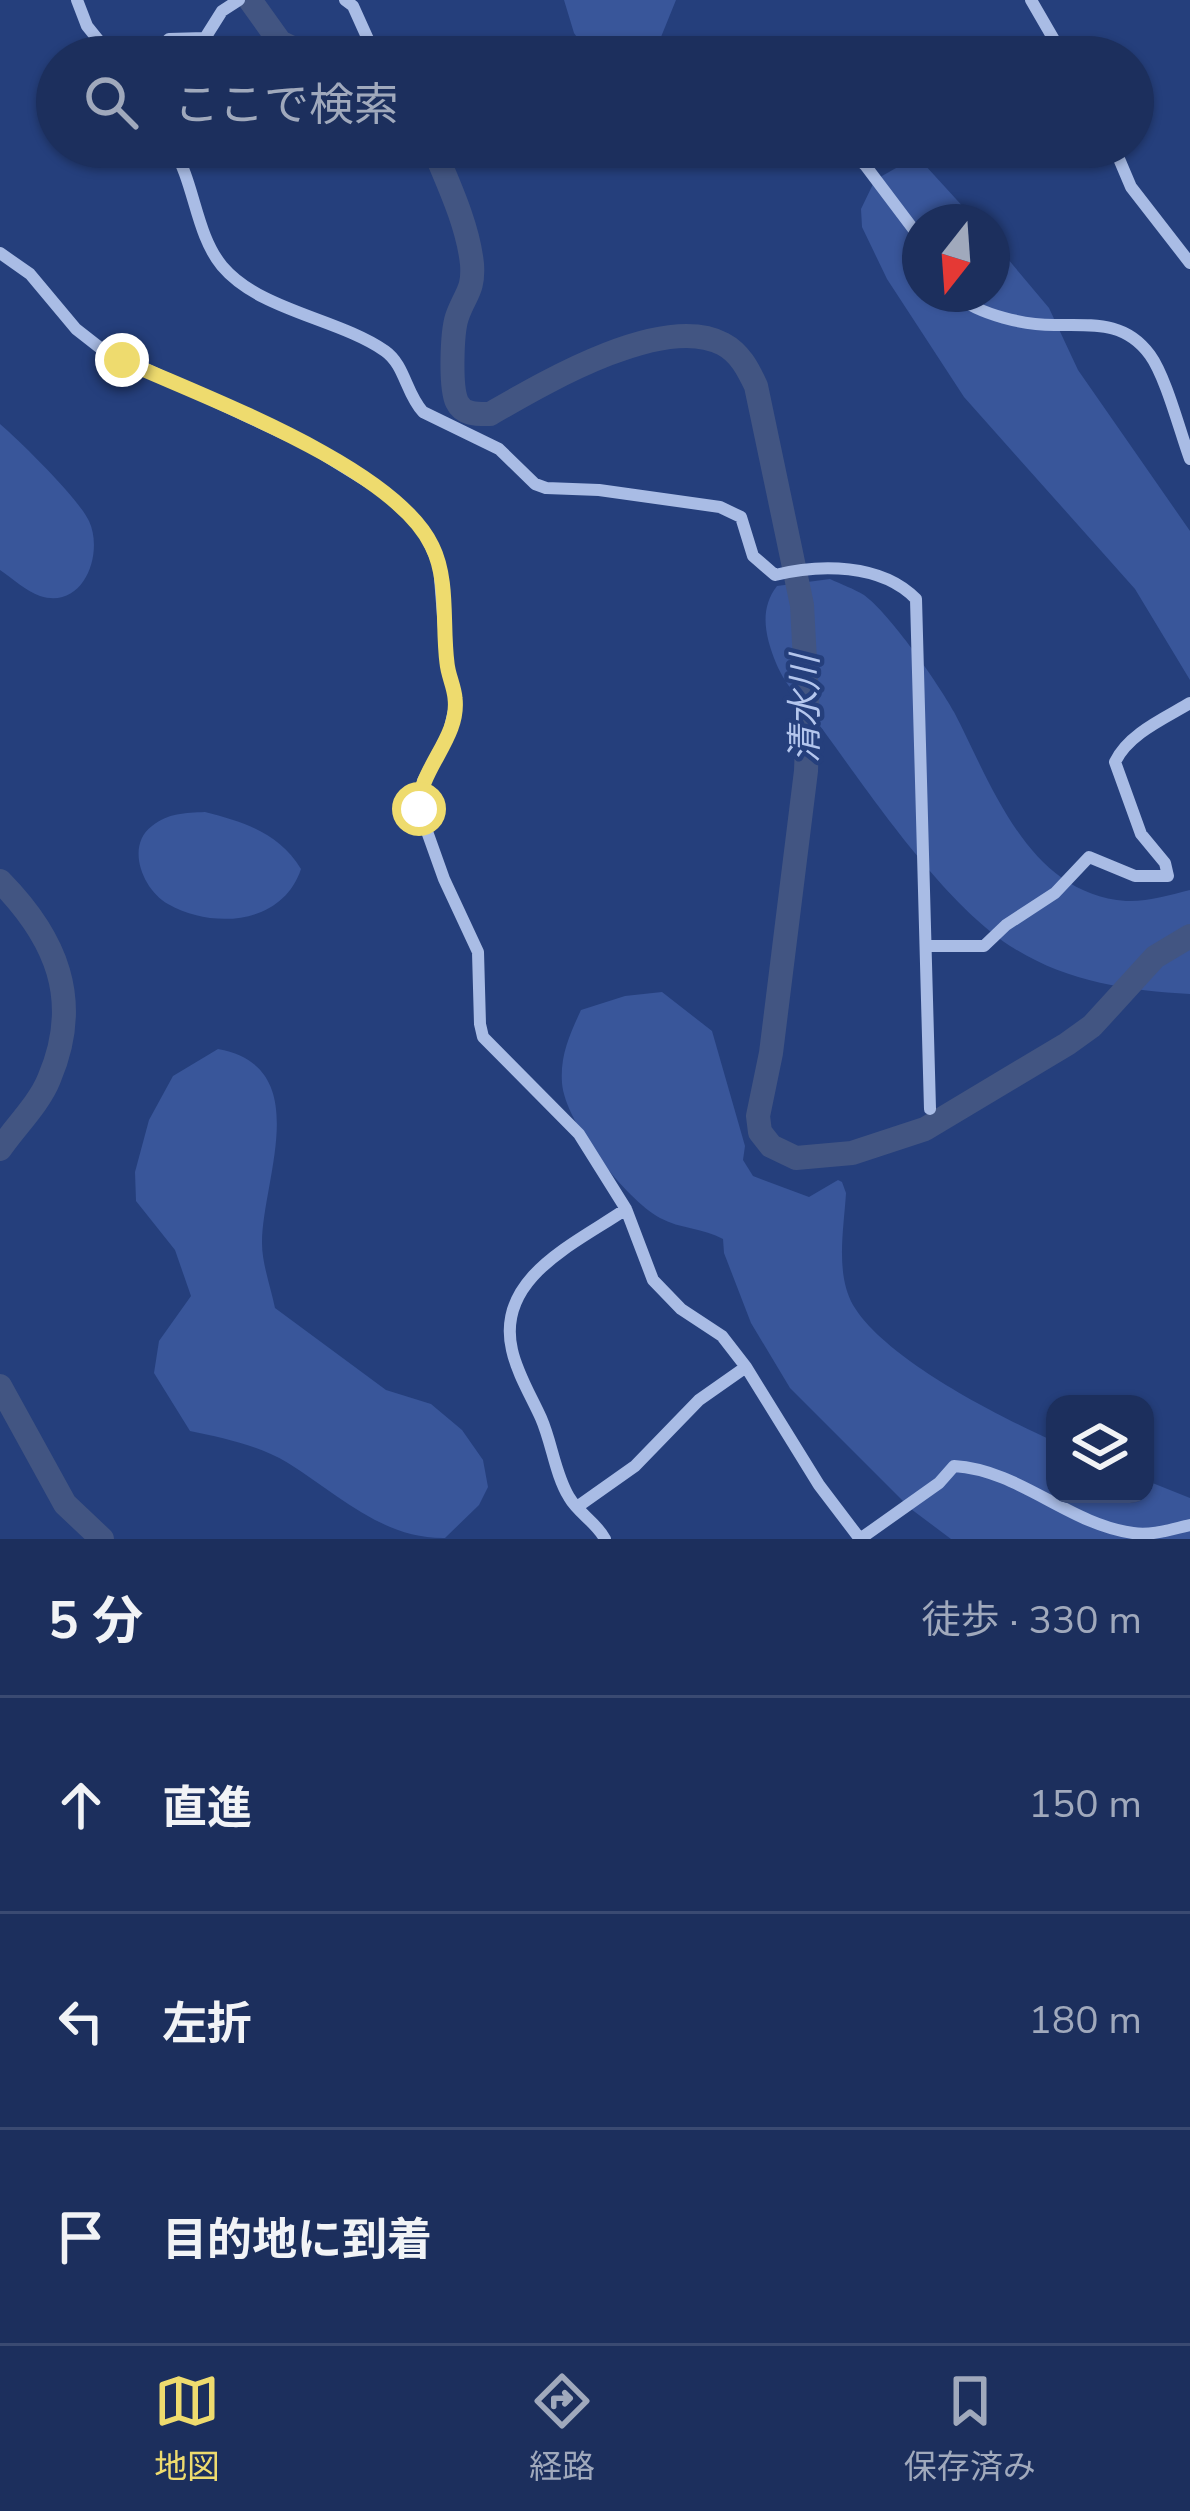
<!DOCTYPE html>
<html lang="ja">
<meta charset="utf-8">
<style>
:root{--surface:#1c2f5d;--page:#253763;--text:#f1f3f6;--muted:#a0a9bc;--line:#3a4a72;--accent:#eedb6e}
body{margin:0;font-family:"Nunito Sans","Noto Sans JP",sans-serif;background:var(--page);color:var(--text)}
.controls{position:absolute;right:36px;bottom:36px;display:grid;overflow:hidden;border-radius:24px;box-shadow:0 3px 9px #0004}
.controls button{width:108px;height:108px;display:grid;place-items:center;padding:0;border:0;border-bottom:3px solid var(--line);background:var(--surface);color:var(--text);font:60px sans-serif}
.compass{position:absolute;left:902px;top:204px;width:108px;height:108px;border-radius:50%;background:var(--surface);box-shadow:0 3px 9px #0004;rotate:197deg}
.stop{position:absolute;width:36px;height:36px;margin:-27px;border:9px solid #eedb6e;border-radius:50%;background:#fff}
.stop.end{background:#eedb6e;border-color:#fff;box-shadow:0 3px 12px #0008}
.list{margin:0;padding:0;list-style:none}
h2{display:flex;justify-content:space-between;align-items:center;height:156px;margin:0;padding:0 48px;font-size:51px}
h2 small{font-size:39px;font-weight:400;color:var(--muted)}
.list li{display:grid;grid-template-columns:78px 1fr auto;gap:36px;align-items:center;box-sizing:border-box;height:216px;padding:0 48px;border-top:3px solid var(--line)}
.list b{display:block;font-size:45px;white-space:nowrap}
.list em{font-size:39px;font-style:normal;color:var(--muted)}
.icon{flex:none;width:66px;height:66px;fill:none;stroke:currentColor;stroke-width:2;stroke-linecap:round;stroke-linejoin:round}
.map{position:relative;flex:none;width:1190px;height:1539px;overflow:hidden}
.search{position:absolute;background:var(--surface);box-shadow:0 3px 9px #0004;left:36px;right:36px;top:36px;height:132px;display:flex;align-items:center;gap:30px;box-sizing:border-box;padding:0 42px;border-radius:66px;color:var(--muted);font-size:45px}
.sheet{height:804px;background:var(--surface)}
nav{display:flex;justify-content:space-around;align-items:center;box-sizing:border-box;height:168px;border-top:3px solid var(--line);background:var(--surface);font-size:33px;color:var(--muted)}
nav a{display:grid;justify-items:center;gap:6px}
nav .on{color:var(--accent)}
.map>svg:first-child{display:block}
.green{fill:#39569a}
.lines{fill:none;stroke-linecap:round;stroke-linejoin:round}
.river{stroke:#425582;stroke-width:24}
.street{stroke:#a9bce5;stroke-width:12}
.route{stroke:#eedb6e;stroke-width:15}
.labels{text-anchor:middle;stroke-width:9;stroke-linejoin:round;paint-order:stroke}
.water-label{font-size:36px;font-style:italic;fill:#b4c6ed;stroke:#253f7c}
</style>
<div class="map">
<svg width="1190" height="1539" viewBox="0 0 1190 1539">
<rect width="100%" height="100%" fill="#253f7c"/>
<path class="green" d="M 564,0 L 676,0 L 661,37 L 611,55 L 588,53 L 574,33 Z
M 910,160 L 924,164 L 977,222 L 920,222 L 920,294 L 992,294 L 992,240 L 1049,308 L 1078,370 L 1190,531 L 1190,680 L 1135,589 L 964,397 L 887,279 L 862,227 L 861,209 L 875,180 Z
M 0,424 C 21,442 78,498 89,521 C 104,553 84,610 40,596 C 26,591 12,578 0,570 Z
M 830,579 C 841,584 854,589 864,595 C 890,614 938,683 954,712 C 992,785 1028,894 1126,901 C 1147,902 1170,895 1190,890 L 1190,994 C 1129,991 1068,982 1015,949 C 946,907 872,797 823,730 C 808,709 785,686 776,663 C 765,636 759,609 777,586 Z
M 205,812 C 244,822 279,833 301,869 C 283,924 214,930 168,904 C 143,890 125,846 152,826 C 168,813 185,813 205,812 Z
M 662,992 L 712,1031 L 745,1146 L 743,1160 L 753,1176 L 809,1197 L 838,1180 L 842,1182 L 846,1193 C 844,1228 835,1273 853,1305 C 885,1359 998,1416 1055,1442 L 1055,1494 L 1145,1494 L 1145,1480 L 1190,1498 L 1190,1539 L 951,1539 L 911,1509 L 790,1388 L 751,1323 L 724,1253 L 723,1239 C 704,1228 680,1229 660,1218 C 626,1199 565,1123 562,1083 C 560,1055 570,1034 581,1010 L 625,996 Z
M 218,1049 C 316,1067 262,1180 262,1243 C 262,1264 271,1288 275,1308 L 386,1390 L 431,1404 L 462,1430 L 483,1460 L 488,1487 L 479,1505 L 445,1538 C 382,1539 338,1494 288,1463 C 258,1445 223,1438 190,1431 L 154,1373 L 159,1341 L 191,1296 L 175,1250 L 136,1201 L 135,1172 L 149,1120 L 173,1076 Z"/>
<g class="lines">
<path class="river" d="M 250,0 L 280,42 L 311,57
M 433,147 C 448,183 468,225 472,264 C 474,291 465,294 457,317 C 452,332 450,387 457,402 C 463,415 478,414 490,414 C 542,384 663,312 723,344 C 740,353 748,369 756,386 L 802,605 L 808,717 L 806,771 L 771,1053 L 758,1116 L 760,1132 L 771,1146 L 796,1158 L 852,1153 L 925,1129 L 1067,1044 L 1092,1026 L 1155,957 L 1190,936
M 0,881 C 56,938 83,1000 49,1079 C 39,1104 15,1127 0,1149
M 0,1386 L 65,1504 L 102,1539"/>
<path class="street" d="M 77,0 L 87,26 L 112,57
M 345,0 L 353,6 L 376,57
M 1031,0 L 1064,57
M 151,57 L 169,39 L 205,38 L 222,11 L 239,0
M 172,147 C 195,182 195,233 222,266 C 260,311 337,318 385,351 C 405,365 406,394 423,412 L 499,449 L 535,484 L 546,488 L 599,490 L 720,507 L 741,517 L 753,556 L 775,575 C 819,564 881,563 916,599 L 930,1109
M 480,147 L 533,147
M 845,147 L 865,165 L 920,238
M 1114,147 L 1131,187 L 1190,263
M 0,253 L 30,274 L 76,329 L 99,347 L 308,445 L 384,492 L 423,529 L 439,565 L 447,667 L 456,701 L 449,732 L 423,781 L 419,809 L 444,879 L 478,952 L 480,1024 L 483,1037 L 579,1134 L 626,1209 L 653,1280 L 681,1309 L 722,1336 L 746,1367 L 819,1485 L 860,1539
M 954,294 C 979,315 1026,326 1059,325 C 1095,325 1126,322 1150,355 C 1166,377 1180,432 1190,459
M 926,946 L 984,946 L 1006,925 L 1055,893 L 1089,857 L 1135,876 L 1168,876 L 1165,863 L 1141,834 L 1115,762 C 1128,734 1165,718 1190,703
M 577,1507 L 635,1466 L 699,1400 L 746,1367
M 605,1539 C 596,1522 578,1513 569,1497 C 555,1474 552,1443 541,1418 C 531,1396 517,1373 512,1350 C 495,1277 577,1243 626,1209
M 860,1539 L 939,1483 L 954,1466 C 1020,1470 1068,1524 1133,1533 C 1152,1536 1172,1529 1190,1525"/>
</g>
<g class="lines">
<path class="route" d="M 122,360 C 203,397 394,466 432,546 C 449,580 442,625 447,663 C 448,675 454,686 455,698 C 460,739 418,769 419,809"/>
</g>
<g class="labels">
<g class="water-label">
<text transform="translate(804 709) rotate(-90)" y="13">清水川</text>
</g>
</g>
</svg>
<div class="controls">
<button><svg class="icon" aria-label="layers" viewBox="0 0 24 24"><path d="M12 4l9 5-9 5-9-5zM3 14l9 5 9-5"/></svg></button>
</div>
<svg class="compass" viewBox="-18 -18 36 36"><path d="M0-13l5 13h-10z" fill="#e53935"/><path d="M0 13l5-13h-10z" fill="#a0a9bc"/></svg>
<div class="stop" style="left:419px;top:809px"></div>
<div class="stop end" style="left:122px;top:360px"></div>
<div class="search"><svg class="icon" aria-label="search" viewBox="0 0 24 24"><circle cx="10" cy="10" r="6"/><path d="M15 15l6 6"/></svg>ここで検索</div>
</div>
<section class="sheet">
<h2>5 分<small>徒歩 · 330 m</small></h2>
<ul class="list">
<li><svg class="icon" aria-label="ahead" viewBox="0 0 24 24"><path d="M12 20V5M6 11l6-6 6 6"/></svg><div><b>直進</b></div><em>150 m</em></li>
<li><svg class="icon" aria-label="left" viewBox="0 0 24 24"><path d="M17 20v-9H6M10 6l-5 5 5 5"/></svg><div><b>左折</b></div><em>180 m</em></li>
<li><svg class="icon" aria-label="arrive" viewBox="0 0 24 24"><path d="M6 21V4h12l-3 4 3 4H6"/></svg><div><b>目的地に到着</b></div></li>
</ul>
</section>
<nav>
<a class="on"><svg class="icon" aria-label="map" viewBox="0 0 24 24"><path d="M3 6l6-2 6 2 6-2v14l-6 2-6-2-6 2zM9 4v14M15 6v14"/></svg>地図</a>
<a><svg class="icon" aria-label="directions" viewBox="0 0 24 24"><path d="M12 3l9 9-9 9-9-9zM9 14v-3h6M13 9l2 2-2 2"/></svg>経路</a>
<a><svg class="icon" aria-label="saved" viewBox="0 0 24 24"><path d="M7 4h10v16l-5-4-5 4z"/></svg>保存済み</a>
</nav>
